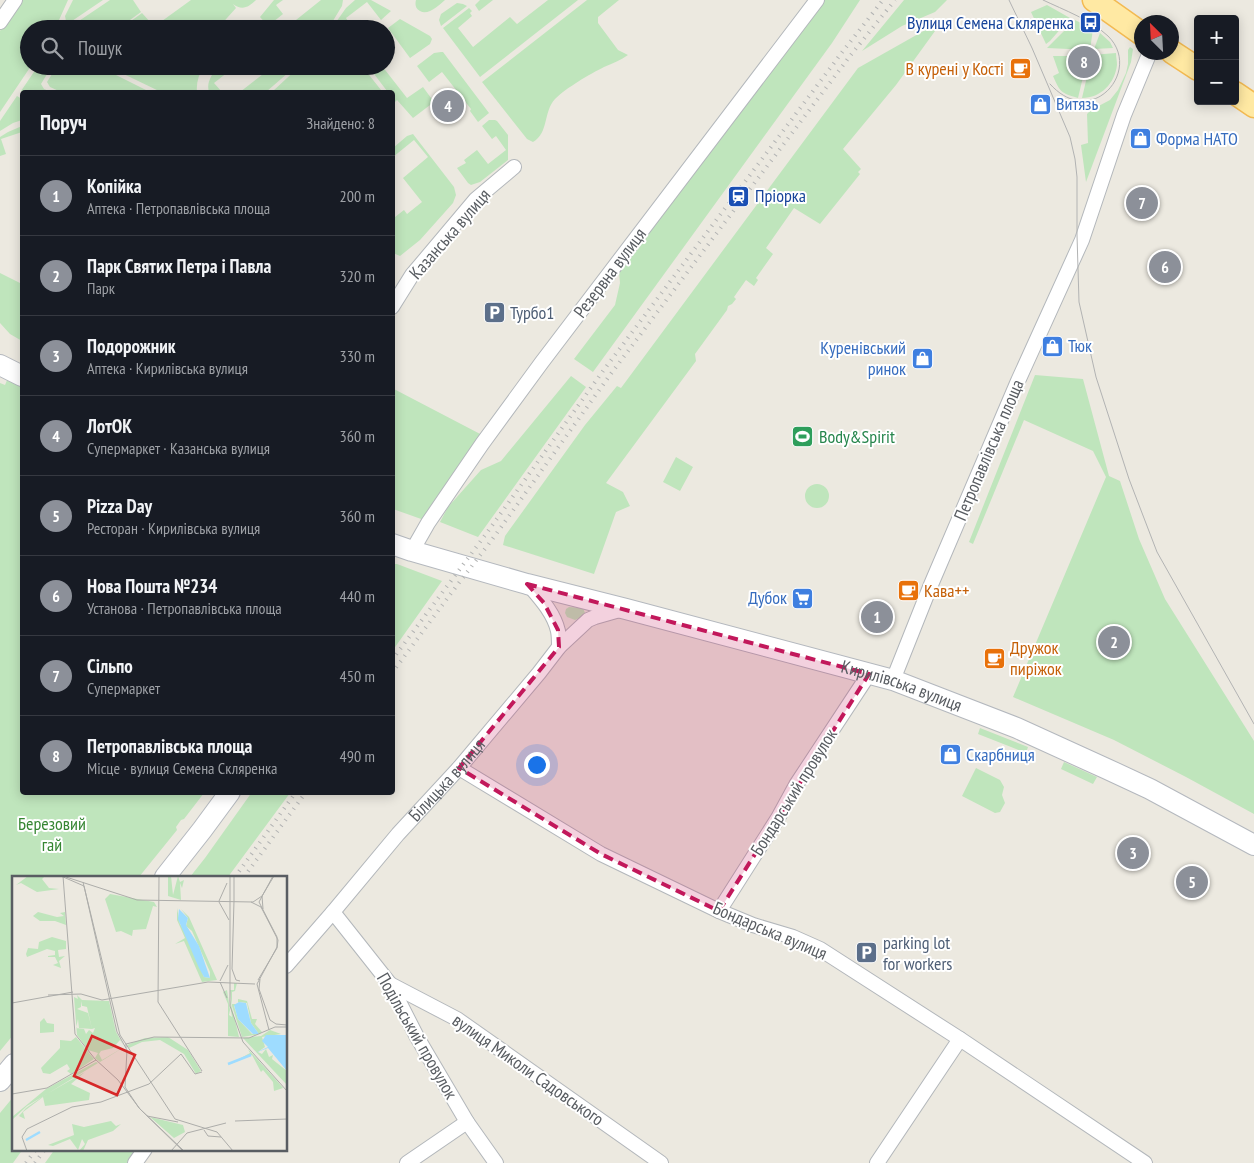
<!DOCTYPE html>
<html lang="uk">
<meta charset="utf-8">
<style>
:root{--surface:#171b24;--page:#20242c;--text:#f1f3f6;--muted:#9ea1a6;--line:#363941;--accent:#8c9099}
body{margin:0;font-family:"PT Sans Narrow",sans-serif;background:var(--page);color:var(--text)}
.controls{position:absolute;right:15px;top:15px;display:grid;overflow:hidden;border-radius:5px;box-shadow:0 2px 12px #0003}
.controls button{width:45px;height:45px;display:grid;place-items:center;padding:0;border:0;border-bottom:1px solid var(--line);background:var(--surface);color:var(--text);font:25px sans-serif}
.compass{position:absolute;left:1134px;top:15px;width:45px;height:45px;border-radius:50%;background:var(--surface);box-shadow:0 2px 12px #0003;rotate:336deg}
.you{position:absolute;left:536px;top:764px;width:18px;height:18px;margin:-12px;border:4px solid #fff;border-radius:50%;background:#1a73e8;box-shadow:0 0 0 8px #1a73e833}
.badge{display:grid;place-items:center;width:32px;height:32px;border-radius:50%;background:var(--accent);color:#fff;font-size:16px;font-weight:700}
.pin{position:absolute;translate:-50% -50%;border:2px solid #fff;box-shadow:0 1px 5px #0006}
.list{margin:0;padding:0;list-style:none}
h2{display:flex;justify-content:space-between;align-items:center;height:65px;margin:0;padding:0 20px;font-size:21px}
h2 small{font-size:16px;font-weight:400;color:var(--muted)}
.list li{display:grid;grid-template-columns:32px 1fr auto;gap:15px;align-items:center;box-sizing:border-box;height:80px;padding:0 20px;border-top:1px solid var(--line)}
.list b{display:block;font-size:19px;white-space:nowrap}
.list p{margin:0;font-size:16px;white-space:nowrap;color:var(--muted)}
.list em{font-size:16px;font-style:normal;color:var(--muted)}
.icon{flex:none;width:28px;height:28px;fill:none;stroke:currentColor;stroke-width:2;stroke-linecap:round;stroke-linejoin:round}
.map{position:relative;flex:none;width:1254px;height:1163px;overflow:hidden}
.search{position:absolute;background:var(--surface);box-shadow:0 2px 12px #0003;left:20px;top:20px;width:375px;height:55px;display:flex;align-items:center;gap:12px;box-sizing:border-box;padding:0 18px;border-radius:28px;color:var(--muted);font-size:19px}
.panel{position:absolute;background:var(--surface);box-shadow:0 2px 12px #0003;left:20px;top:90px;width:375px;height:705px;border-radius:5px}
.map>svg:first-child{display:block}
.green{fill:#bfe5bc}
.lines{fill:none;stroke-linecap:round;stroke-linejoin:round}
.minor-casing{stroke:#b3b7bb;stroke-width:16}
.secondary-casing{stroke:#b4b8be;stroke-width:22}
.primary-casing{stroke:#f3ba52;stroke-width:25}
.minor{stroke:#fff;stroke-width:14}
.secondary{stroke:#fff;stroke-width:20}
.primary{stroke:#ffe9a3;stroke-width:22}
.tram{stroke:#b2b3b3;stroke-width:1}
.rail{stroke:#b2b3b3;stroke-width:4;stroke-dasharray:1 6;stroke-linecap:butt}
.marked{fill:#c2185b;fill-opacity:0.2;stroke:#c2185b;stroke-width:4;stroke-dasharray:10 6;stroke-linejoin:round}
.labels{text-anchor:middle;stroke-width:4;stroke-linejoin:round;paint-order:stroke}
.transit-label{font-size:18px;fill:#164399;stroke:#fff;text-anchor:end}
.food-label{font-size:18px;fill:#c56008;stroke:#fff;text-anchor:start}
.shop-label{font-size:18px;fill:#366cbe;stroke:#fff;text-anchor:start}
.street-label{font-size:18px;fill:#595d62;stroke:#fff}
.service-label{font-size:18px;fill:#4e5e75;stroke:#fff;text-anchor:start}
.leisure-label{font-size:18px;fill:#27864d;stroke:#fff;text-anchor:start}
.park-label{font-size:18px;fill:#368633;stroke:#fff}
.inset-river{fill:none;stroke:#9edcff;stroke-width:2.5}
.inset-road{fill:none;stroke:#adadaa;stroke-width:1}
.view{fill:#d62828;fill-opacity:0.15;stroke:#d62828;stroke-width:2.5}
.inset-edge{fill:none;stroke:#595d62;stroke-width:2.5}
</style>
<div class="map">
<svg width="1254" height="1163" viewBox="0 0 1254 1163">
<rect width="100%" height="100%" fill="#ece9e0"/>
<path class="green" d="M 18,0 L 68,0 L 55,29 L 29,29 L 29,66 L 31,66 L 0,112 L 0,31 Z
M 73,0 L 103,0 L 69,23 L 66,21 L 65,16 Z
M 110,0 L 133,0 L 141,12 L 119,28 L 120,29 L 142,13 L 151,23 L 157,23 L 162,21 L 191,0 L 256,0 C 249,7 242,11 233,4 L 236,8 L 218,28 L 216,26 L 214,29 L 67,29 Z
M 274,0 L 283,0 L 276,5 L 283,14 L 268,26 L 260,17 Z
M 321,0 L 343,0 L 342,6 L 328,29 L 295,29 L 291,24 Z
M 355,0 L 371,0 L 391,11 L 381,20 L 367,2 L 346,18 L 353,29 L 338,29 L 334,25 L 346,8 Z
M 416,0 L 445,0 C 439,5 428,16 420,11 C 415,8 415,4 416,0 Z
M 480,0 L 493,0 L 479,11 L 475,5 Z
M 548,0 L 578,0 L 480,77 L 443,28 L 469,8 L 472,11 L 470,13 L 472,16 L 458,28 L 473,47 L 510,17 L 517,24 Z
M 587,0 L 619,0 L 598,17 L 598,23 L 618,50 L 628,55 C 621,60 613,63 604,67 C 590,74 566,88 555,99 C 543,112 549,133 533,142 L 527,139 L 482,82 Z
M 822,0 L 860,0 L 832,43 L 593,372 L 574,359 L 615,305 L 620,283 L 619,272 Z
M 904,0 L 947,0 L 935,12 L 902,26 L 862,51 Z
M 457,3 L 463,4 L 467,6 L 441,26 L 439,20 L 441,14 Z
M 1047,5 L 1070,18 L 1050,41 L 1046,44 L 1031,12 Z
M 400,19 L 430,36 L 432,39 L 430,44 L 410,58 L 388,28 Z
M 943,20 L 896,85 L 843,149 L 861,169 L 858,172 L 860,174 L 820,224 L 794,208 L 766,248 L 773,254 L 756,278 L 758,280 L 754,286 L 746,280 L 734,297 L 736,299 L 732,304 L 728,306 L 727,310 L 695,354 L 696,361 L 606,483 L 623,492 L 630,506 L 616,512 L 594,574 L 503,545 L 505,536 L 585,425 L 617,386 L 621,388 L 858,68 Z
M 1075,20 L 1093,29 L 1090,50 L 1047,48 Z
M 1100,33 L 1110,42 L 1113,48 L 1094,49 Z
M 1130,47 L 1133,49 L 1131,62 L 1086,182 L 1081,145 L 1088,143 L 1087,114 L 1091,110 L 1110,100 L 1118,90 L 1126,73 L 1128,64 L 1128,50 Z
M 441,52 L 443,52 L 489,113 L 478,122 L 470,111 L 471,109 L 442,72 L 429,82 L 417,66 L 434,53 Z
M 1116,53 C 1116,57 1117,61 1117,65 C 1115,83 1101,98 1082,98 L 1092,55 Z
M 1053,56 L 1088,56 L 1078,98 C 1061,93 1060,92 1053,76 L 1059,73 Z
M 38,66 L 52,66 L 41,84 L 44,89 L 51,92 L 23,92 L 21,91 Z
M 57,66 L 98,66 L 150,92 L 61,92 L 50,87 L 47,82 Z
M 107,66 L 203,66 C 199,75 196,83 197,92 L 161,92 Z
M 218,66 L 223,66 L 228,72 L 214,83 L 222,92 L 209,92 C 206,82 212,75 218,66 Z
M 263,66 L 296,66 L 266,92 L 240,92 L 267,71 Z
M 300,66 L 362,66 L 381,90 L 379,92 L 276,92 L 273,91 Z
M 368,66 L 382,66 L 407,98 L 423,87 L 434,102 L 413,118 L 397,100 L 393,104 L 392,92 L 386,92 L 387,91 Z
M 17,96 L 22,99 L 22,120 L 13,123 L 0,131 L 0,121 Z
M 489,120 L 495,120 L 497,121 L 508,135 L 508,160 L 480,182 L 471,185 L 468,183 L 457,168 L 466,163 L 464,160 L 477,150 L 488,164 L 506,150 L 496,136 L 492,139 L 482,126 Z
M 22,126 L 22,132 L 1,139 L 6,154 L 0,156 L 0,137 L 8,132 Z
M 413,134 L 454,187 L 456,195 L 453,203 L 420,240 L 400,256 L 393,253 L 393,214 L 395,217 L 404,210 L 407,214 L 422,202 L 403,178 L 428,157 L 414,140 L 393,157 L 393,148 L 407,136 Z
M 0,273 L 22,284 L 22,341 L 10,334 L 0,323 Z
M 1035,375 L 1083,379 L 1109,476 L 1120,481 L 1139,539 L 1165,599 L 1254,741 L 1254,814 L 1186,777 L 1114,740 L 1013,697 L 1106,477 L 1093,451 L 1024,420 L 973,544 L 969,542 Z
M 571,376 L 586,387 L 478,537 L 440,522 L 448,507 L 481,470 L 501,461 Z
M 8,378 L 22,384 L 22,792 L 204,793 L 184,819 L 181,820 L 176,827 L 177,830 L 139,877 L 14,877 L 14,1034 L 0,1051 L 0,383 L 5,385 Z
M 392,388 L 484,436 L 424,520 L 393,509 Z
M 676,457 L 693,467 L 680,491 L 663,482 Z
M805 496a12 12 0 1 1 24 0a12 12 0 1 1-24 0Z
M 393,564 L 397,564 L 442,581 L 393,650 Z
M 569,607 L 583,608 L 585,613 L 584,616 L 575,620 L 567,617 L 565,613 L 566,609 Z
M 980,728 L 1028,747 L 1026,753 L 978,734 Z
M 1064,762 L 1097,777 L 1093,784 L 1061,769 Z
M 976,768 L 1000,780 L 1004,787 L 1002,795 L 1005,803 L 1000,812 L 995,813 L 962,796 Z
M 252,792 L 290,793 L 228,877 L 190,877 L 205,858 Z
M 14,1096 L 14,1149 L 23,1149 L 13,1163 L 0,1163 L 0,1113 Z
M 55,1149 L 137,1149 L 127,1163 L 45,1163 Z"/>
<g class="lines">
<defs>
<g id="minor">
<path d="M 0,22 L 15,0"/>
<path d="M 392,307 L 412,275 L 476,199 L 514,167"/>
<path d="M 412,551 L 428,523 L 482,444 L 542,362 L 817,0"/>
<path d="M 528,584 C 540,598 554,613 558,631 C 559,636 559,642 559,647"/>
<path d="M 893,680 L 930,587 L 1018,381 L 1082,240 L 1124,115 L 1150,52"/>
<path d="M 459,768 L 601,854 L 719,911 L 753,925 L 793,937 L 820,949 L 960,1039 L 1145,1163"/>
<path d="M 719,911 L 778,818 L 796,785 L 869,674"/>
<path d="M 333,912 L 390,984 L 417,1037 L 467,1122 L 496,1163"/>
<path id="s1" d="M 286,966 L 333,912 L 398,834 L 459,768 L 539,673 L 559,647 L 588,620 L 595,617 L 623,609"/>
<path d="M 390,984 L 457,1019 L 661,1163"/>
<path d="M 135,1163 L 145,1149"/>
<path d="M 407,1163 L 467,1122"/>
<path d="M 877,1163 L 960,1039"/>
</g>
<g id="secondary">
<path d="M 0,365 L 22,376"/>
<path id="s2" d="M 392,544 L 412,551 L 527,584 L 626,609 L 893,680 L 1017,728 L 1107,769 L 1150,789 L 1254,845"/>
<path d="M 165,877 L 202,830 L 230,792"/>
<path d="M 0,1081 L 14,1064"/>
</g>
<path id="primary" d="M 1094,0 L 1142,34
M 1172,52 L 1198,69
M 1235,93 L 1254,106"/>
</defs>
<use href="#minor" class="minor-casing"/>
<use href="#secondary" class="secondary-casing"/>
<use href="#primary" class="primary-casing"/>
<use href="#minor" class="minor"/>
<use href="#secondary" class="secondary"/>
<use href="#primary" class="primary"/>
<path class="tram" d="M 1009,0 L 1032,48 L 1070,137 L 1075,159 L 1077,177 L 1077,235 L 1079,302 L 1096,377 L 1129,479 L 1157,552 L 1254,724
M 1043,0 C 1064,10 1091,20 1108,36 C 1143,70 1092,131 1050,84"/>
<path class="rail" d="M 392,660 L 486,534 L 603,371 L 843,51 L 883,0
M 392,673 L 452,592 L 494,537 L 610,375 L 850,56 L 895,0
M 235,877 L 296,792
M 244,877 L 306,792
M 26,1163 L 36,1149
M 35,1163 L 45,1149"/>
</g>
<path class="marked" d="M 527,584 L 869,674 L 719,911 L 601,854 L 459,768 L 559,647 L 558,630 L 544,603 Z"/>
<defs>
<symbol id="bus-square" viewBox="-11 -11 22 22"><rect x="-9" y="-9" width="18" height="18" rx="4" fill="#1a4fb4" stroke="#fff"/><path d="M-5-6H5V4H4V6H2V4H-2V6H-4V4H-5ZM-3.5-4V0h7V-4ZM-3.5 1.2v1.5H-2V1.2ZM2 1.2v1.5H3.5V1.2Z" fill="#fff"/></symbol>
<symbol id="cafe-square" viewBox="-11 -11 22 22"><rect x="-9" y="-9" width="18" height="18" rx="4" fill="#e8710a" stroke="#fff"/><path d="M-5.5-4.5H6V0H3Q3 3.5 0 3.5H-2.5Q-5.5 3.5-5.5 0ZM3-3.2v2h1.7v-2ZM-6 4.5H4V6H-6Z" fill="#fff"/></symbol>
<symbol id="shop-square" viewBox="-11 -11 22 22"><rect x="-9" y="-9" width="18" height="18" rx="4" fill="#3f7fe0" stroke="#fff"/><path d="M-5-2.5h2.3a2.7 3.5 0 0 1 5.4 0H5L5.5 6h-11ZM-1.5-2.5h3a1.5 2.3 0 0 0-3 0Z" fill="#fff"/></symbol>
<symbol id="station-square" viewBox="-11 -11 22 22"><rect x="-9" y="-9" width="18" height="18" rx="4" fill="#1a4fb4" stroke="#fff"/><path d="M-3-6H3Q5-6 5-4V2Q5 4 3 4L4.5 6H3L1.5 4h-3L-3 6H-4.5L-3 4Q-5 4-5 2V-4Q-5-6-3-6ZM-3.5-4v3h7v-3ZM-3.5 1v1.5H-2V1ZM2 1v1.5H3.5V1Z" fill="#fff"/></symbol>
<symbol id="parking-square" viewBox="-11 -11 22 22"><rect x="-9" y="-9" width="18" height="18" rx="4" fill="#5c6f8a" stroke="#fff"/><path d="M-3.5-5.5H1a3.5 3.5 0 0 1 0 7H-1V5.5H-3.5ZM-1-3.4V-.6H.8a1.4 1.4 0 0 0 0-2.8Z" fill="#fff"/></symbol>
<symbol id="stadium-square" viewBox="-11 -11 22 22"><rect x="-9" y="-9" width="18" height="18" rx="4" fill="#2e9e5b" stroke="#fff"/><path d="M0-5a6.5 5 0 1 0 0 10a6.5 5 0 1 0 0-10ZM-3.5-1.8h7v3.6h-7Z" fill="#fff"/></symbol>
<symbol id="supermarket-square" viewBox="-11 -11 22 22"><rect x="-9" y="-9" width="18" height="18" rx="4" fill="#3f7fe0" stroke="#fff"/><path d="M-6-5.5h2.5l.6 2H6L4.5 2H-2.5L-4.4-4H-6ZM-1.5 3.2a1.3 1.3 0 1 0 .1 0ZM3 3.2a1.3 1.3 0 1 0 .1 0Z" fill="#fff"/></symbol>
</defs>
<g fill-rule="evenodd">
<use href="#bus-square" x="1078" y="10" width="25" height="25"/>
<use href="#cafe-square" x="1008" y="56" width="25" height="25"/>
<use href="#shop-square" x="1028" y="92" width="25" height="25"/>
<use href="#shop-square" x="1128" y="126" width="25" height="25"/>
<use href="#station-square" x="726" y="184" width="25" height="25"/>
<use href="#parking-square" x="482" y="300" width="25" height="25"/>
<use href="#shop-square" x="1040" y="334" width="25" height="25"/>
<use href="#shop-square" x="910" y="346" width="25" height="25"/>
<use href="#stadium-square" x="790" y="424" width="25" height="25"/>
<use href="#cafe-square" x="896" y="578" width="25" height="25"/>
<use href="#supermarket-square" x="790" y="586" width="25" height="25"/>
<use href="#cafe-square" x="982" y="646" width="25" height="25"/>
<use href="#shop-square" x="938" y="742" width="25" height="25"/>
<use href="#parking-square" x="854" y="940" width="25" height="25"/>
</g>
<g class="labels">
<g class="transit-label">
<text x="1074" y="29">Вулиця Семена Скляренка</text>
<text x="755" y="202" text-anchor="start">Пріорка</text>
</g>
<g class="food-label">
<text x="1004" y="75" text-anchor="end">В курені у Кості</text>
<text x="924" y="597">Кава++</text>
<text x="1010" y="654">Дружок<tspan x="1010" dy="21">пиріжок</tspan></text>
</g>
<g class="shop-label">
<text x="1056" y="110">Витязь</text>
<text x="1156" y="145">Форма НАТО</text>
<text x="1068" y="352">Тюк</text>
<text x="906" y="354" text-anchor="end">Куренівський<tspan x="906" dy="21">ринок</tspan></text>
<text x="787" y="604" text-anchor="end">Дубок</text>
<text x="966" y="761">Скарбниця</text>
</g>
<g class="street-label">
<text transform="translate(450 234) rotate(-49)" y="6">Казанська вулиця</text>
<text transform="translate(610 273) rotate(-53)" y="6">Резервна вулиця</text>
<text transform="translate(989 450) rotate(-67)" y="6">Петропавлівська площа</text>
<text dy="6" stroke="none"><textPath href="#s2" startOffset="529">Кирилівська вулиця</textPath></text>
<text dy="6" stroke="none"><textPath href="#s1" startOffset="246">Білицька вулиця</textPath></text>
<text transform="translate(794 792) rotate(-58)" y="6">Бондарський провулок</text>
<text transform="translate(770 931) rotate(23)" y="6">Бондарська вулиця</text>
<text transform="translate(417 1036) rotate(60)" y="6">Подільський провулок</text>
<text transform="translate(528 1070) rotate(35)" y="6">вулиця Миколи Садовського</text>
</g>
<g class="service-label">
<text x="510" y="319">Турбо1</text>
<text x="883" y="949">parking lot<tspan x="883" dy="21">for workers</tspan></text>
</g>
<g class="leisure-label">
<text x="819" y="443">Body&amp;Spirit</text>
</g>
<g class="park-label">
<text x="52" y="830">Березовий<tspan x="52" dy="21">гай</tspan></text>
</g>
</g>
<g transform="translate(12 876)">
<rect width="275" height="275" fill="#ece9e0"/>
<path d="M 16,0 L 33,0 L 30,3 L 37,12 L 47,13 L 25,16 L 9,7 L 4,9 ZM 156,0 L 159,0 L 161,19 L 166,0 L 168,6 L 172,4 L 170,12 L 168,7 L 169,24 L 156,20 ZM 98,18 L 142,26 L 145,31 L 141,30 L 134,53 L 121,54 L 120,60 L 109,55 L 104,56 L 93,23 ZM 165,32 L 168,48 L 174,57 L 192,101 L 198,102 L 198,96 L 180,55 L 174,50 L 176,42 L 169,33 L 177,41 L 205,104 L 190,106 L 172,65 L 163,68 L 173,62 L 165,44 ZM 26,36 L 45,41 L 52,40 L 48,37 L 53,36 L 54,49 L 43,45 L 28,45 L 21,40 ZM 40,61 L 54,65 L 54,73 L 46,74 L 47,81 L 53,80 L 47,85 L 49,92 L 41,89 L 46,87 L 43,81 L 36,81 L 36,80 L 43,79 L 43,75 L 35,73 L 15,81 L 14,78 L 16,72 L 26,73 L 27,66 ZM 222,107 L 225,107 L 223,115 L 220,116 L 220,128 L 226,128 L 226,123 L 235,125 L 240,143 L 245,143 L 243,148 L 250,156 L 248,158 L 230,161 L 220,130 L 219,123 L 218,114 L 222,114 ZM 227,126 L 235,127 L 239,147 L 247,158 L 240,158 L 226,143 L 222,130 ZM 215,114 L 218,134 L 217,139 L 220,141 L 217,120 L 227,161 L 216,160 L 216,128 L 211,116 ZM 65,119 L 70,124 L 97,125 L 104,156 L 112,170 L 108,164 L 101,172 L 89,175 L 87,178 L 90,184 L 112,171 L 88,186 L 83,182 L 86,177 L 76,174 L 65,159 L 62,121 L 66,123 ZM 69,125 L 70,130 L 75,130 L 71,131 L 75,131 L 80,153 L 83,152 L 81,157 L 77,154 L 74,158 L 72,153 L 64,152 L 66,143 L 67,152 L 80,153 L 76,137 L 65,133 L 69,131 ZM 32,142 L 35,147 L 42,148 L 42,156 L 28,157 L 28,146 ZM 258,154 L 269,158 L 250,161 L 253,171 L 246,176 L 250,178 L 254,173 L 257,181 L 261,179 L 260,183 L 275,195 L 275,209 L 231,162 L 249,160 ZM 64,161 L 82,183 L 59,198 L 55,195 L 58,193 L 55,188 L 38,198 L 31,197 L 29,192 L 48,172 L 48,164 L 59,165 ZM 156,161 L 176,174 L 189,195 L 184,198 L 172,178 L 148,164 L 130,166 L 117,172 L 115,169 L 133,162 ZM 236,173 L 266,206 L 271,212 L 262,215 L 261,206 L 251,194 L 249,196 L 240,179 L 216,189 L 238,177 ZM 84,186 L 86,187 L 15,230 L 0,244 L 0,241 L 34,213 ZM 73,196 L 59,208 L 78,217 L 77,224 L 33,230 L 31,221 L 11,236 L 13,243 L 7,240 L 14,232 L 33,219 ZM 138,241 L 171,249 L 173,256 L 162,262 ZM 99,245 L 104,250 L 109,248 L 101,255 L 76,264 L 71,275 L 67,275 L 73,268 L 70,263 L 66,274 L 58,263 L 41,270 L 36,269 L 62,259 L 60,248 L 72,251 Z" fill="#bfe5bc" fill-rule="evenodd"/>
<path d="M 167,33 L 176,42 L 174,49 L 187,70 L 198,102 L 192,101 L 187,92 L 166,43 ZM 227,126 L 234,127 L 239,147 L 247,158 L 241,158 L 226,143 L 222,129 ZM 254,159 L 275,159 L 275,195 L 256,172 L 243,177 L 256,171 L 250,165 Z" fill="#9edcff"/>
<path class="inset-river" d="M 216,188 L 239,179M 14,264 L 28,256"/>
<path class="inset-road" d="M 49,0 L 72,10 L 105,156 L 115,174 L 113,211 L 127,232 L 172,275M 51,0 L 63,158 L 83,183 L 106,204 L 128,233 L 171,275M 147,0 L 146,126 L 190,195M 218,0 L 218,130 L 231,166 L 275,215M 54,1 L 125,24 L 241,26 L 250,20M 71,6 L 108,159 L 163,243 L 205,256 L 221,275M 207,25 L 215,7M 222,25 L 220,93 L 224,104 L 228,105M 222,25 L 222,0M 207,26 L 217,44M 239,26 L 249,31 L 266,64 L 265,72 L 246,104M 251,33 L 250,20 L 262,0M 248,103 L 247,113 L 258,144 L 264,148 L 275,149M 208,105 L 216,89M 208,106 L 215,122M 36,119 L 69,118 L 90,124 L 196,106 L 243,108M 0,127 L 61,116M 257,154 L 245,108 L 265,71 L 265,61 L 247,26 L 261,0M 114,172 L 114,168 L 142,161 L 237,162 L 263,151 L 275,151M 0,218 L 35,212 L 84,184M 135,240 L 166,246M 223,245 L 275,243M 192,254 L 196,260 L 209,261M 15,275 L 10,261 L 15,253 L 60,231 L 89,226 L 137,208 L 169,178 L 183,198 L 190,196M 159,275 L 175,257 L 214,247"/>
<path class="view" d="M 80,160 L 123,179 L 105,219 L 62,200 Z"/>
<rect width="275" height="275" class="inset-edge"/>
</g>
</svg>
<div class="controls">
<button>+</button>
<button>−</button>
</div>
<svg class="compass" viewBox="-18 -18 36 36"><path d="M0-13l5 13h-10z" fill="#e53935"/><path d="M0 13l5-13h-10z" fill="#9ea1a6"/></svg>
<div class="you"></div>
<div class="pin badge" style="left:877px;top:617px">1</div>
<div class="pin badge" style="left:1114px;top:642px">2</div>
<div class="pin badge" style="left:1133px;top:853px">3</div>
<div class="pin badge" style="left:448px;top:106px">4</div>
<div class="pin badge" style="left:1192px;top:882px">5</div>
<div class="pin badge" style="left:1165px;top:267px">6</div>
<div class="pin badge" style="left:1142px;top:203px">7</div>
<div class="pin badge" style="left:1084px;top:62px">8</div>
<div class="search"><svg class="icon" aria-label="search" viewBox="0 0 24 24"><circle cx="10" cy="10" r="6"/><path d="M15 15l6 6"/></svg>Пошук</div>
<section class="panel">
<h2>Поруч<small>Знайдено: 8</small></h2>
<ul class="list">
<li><span class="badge">1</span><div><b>Копійка</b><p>Аптека · Петропавлівська площа</p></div><em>200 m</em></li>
<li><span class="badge">2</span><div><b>Парк Святих Петра і Павла</b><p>Парк</p></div><em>320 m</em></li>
<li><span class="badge">3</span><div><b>Подорожник</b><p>Аптека · Кирилівська вулиця</p></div><em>330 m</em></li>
<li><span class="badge">4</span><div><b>ЛотОК</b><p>Супермаркет · Казанська вулиця</p></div><em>360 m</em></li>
<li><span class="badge">5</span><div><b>Pizza Day</b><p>Ресторан · Кирилівська вулиця</p></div><em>360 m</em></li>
<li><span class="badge">6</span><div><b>Нова Пошта №234</b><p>Установа · Петропавлівська площа</p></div><em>440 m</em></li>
<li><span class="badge">7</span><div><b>Сільпо</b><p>Супермаркет</p></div><em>450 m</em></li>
<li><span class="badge">8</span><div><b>Петропавлівська площа</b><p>Місце · вулиця Семена Скляренка</p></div><em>490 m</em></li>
</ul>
</section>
</div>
